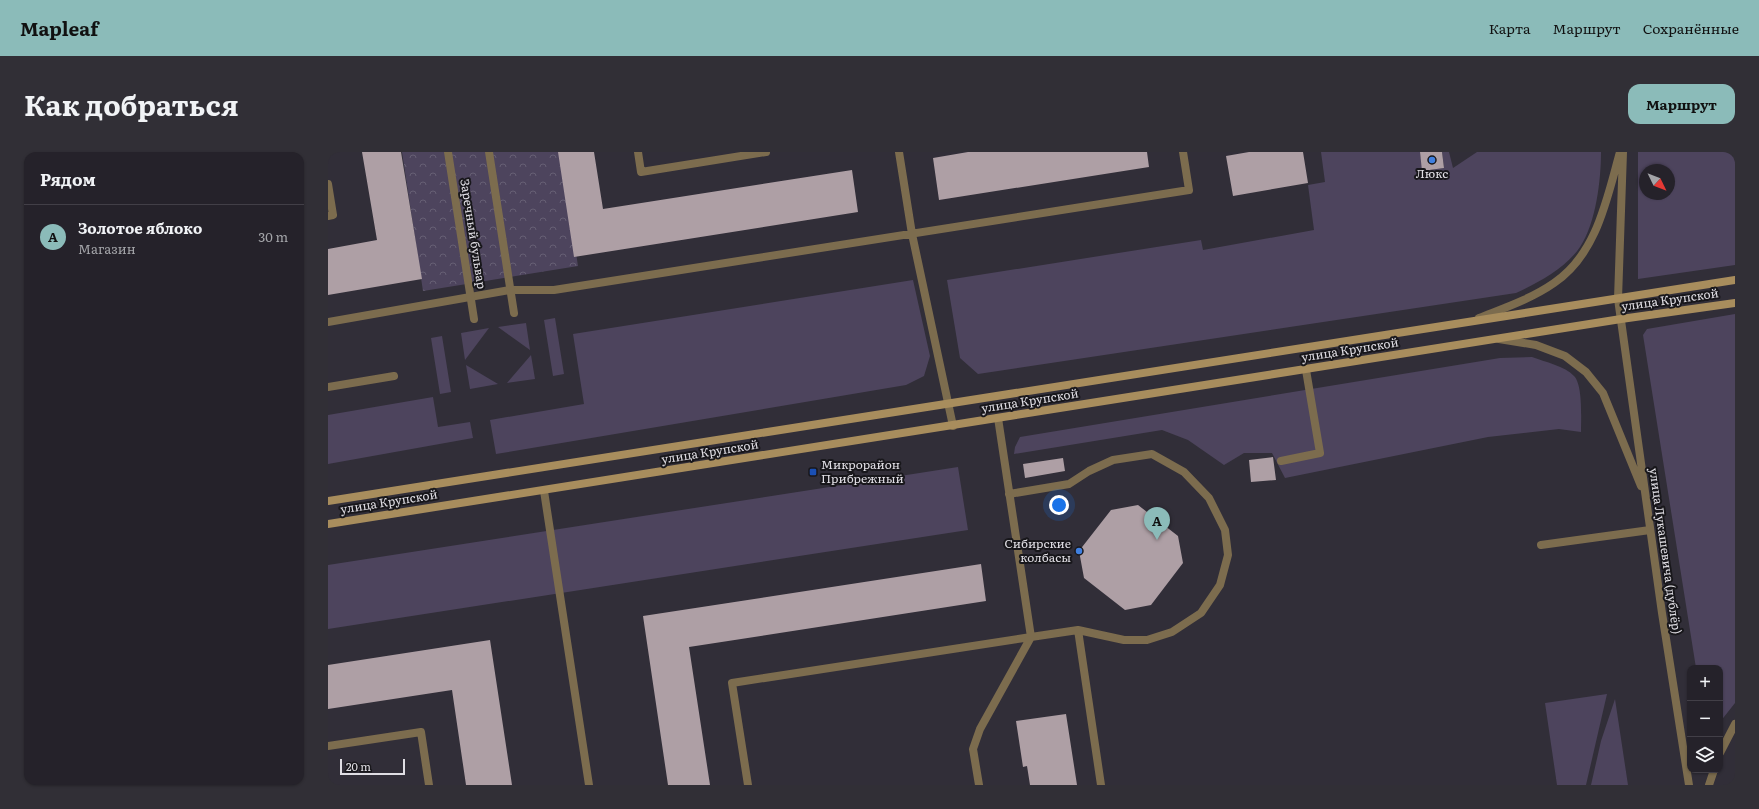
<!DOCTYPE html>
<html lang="ru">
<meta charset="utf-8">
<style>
:root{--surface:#25222a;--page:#312f36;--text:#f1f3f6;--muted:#a3a4a8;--line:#423f47;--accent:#8bbbb9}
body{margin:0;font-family:Literata,serif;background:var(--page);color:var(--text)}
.controls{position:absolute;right:12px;bottom:12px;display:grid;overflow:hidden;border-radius:8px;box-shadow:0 1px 3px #0004}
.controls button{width:36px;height:36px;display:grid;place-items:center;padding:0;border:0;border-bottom:1px solid var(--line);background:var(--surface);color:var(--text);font:20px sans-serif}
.compass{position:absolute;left:1311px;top:12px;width:36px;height:36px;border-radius:50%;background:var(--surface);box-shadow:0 1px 3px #0004;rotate:133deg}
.scale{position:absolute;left:12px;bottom:10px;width:65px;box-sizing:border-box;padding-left:4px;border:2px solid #e0dee4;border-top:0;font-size:11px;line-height:14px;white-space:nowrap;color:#e0dee4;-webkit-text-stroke:3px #18171b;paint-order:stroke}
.you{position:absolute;left:731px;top:353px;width:14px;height:14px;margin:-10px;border:3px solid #fff;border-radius:50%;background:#1a73e8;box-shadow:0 0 0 6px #1a73e833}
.badge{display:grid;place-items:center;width:26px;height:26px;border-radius:50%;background:var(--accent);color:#111;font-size:13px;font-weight:700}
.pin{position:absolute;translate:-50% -33px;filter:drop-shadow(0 1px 2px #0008)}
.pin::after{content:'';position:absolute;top:21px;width:14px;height:12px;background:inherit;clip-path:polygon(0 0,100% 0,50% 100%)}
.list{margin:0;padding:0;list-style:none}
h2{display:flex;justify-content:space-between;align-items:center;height:52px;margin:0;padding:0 16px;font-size:17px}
h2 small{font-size:13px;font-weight:400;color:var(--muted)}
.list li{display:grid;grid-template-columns:26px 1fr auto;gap:12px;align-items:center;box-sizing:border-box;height:64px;padding:0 16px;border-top:1px solid var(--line)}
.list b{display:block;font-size:15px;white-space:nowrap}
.list p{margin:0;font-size:13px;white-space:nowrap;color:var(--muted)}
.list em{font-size:13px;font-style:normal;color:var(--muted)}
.icon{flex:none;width:22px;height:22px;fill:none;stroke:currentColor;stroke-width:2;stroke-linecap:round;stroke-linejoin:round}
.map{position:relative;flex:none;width:1407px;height:633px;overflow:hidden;border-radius:12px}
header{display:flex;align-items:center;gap:24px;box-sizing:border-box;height:56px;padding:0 20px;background:var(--accent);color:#111}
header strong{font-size:19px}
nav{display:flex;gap:22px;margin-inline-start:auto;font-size:14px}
.intro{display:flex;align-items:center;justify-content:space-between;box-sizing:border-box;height:96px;padding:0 24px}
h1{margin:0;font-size:28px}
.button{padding:10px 18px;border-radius:12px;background:var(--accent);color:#111;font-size:14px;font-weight:700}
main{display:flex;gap:24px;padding:0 24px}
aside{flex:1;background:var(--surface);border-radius:12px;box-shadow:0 1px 3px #0004}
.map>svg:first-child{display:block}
.grass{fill:#4d445d;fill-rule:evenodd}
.park{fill:url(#park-crowns)}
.building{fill:#ae9fa5}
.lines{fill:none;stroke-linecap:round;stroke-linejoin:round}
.service{stroke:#7c6c4e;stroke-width:8}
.pedestrian{stroke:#7c6c4e;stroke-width:8}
.tertiary{stroke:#7c6c4e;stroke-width:8}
.secondary{stroke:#a88d5d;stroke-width:8}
.shop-dot{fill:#3f7fe0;stroke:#18171b;stroke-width:1.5}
.transit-dot{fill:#1a4fb4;stroke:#18171b;stroke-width:1.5}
.labels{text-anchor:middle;stroke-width:4;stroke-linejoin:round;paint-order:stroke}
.poi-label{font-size:12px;fill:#e0dee4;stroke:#18171b}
.street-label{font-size:12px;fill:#e0dee4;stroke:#18171b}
</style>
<header>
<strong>Mapleaf</strong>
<nav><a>Карта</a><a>Маршрут</a><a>Сохранённые</a></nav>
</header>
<div class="intro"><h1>Как добраться</h1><a class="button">Маршрут</a></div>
<main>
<aside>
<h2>Рядом<small></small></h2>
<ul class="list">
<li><span class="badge">A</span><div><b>Золотое яблоко</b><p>Магазин</p></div><em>30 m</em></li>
</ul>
</aside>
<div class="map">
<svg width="1407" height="633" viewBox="0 0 1407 633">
<defs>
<pattern id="park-crowns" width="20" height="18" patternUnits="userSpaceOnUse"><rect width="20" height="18" fill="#4d445d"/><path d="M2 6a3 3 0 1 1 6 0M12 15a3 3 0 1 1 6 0" fill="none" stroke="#665f74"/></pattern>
</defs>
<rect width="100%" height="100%" fill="#312e38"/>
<path class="grass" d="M 993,0 L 1092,0 L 1095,19 L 1116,16 L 1114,0 L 1121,0 L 1125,16 L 1149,0 L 1273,0 C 1273,28 1268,71 1252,95 C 1237,117 1211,130 1188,141 L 650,222 L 632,206 L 619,128 L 873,88 L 875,98 L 986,78 L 980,33 L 997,30 Z
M 1310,0 L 1407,0 L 1407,113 L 1310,127 ZM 1317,18 L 1341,18 L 1341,42 L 1317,42 Z
M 585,128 L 602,204 L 596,224 L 578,233 L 168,302 L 162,268 L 256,252 L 245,182 Z
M 1407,162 L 1407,551 L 1392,570 L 1392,516 L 1368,516 L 1315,183 L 1319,177 Z
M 227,166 L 236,222 L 225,224 L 216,168 Z
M 198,171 L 202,198 L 170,175 Z
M 161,176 L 137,208 L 133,181 Z
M 114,184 L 123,240 L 112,242 L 103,186 Z
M 203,203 L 207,227 L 179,231 Z
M 1204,205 C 1217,210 1237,214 1246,224 C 1255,233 1253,267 1253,280 L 1231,277 L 1160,285 L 957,326 L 944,301 L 916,301 L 896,313 L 860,288 L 834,278 L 686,302 L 687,295 L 692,285 L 1172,206 Z
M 138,213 L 170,232 L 142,237 Z
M 105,245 L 110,275 L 142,270 L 145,286 L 0,312 L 0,263 Z
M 630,315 L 640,378 L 0,477 L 0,413 Z
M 1279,542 L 1258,633 L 1229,633 L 1217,551 Z
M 1287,547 L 1300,633 L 1263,633 L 1273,589 Z"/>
<path class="park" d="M 74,0 L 232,0 L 250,114 L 95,139 Z"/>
<path class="building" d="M 34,0 L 73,0 L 94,127 L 0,143 L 0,97 L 49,88 Z
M 230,0 L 266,0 L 275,57 L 524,18 L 530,60 L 246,105 Z
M 640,0 L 819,0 L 821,15 L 611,48 L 605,6 Z
M 921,0 L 975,0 L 980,31 L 905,44 L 898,4 Z
M 1092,0 L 1114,0 L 1116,16 L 1094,19 Z
M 945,305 L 948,328 L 923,330 L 921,308 Z
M 735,306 L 737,319 L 697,326 L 695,312 Z
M 810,353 L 850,384 L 855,411 L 823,453 L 797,458 L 756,426 L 751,399 L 783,358 Z
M 653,412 L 658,449 L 361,495 L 382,633 L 340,633 L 315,464 Z
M 162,488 L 184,633 L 138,633 L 124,538 L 0,557 L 0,513 Z
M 738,562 L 749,633 L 702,633 L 699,614 L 695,615 L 688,569 Z"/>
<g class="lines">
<path class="service" d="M 310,0 L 313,20 L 438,0
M 571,0 L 584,82 L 625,274
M 0,32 L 5,63 L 0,64
M 0,170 L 182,138 L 226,138 L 861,38 L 855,0
M 0,235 L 66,224
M 953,309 L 992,301 L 978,218
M 216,339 L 261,633
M 681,342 L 741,332 L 761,319 L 785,308 L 824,302 L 856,320 L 881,346 L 897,378 L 900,403 L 892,433 L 873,461 L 844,480 L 819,488 L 796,488 L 750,478
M 1213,393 L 1322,378
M 0,594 L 93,580 L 101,633
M 420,633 L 404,531 L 703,485 L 670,266
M 651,633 L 645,597 L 652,577 L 703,485 L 750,478 L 773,633"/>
<path class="pedestrian" d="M 120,0 L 146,167
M 161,0 L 186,161"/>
<path class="tertiary" d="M 1295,0 L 1290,147 L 1334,461 L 1361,633
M 1151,166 C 1176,156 1203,147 1226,131 C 1269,102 1279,46 1292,0
M 1171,187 L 1208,193 L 1237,204 L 1258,220 L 1275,241 L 1313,334
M 1392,601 L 1407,572
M 1381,633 L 1386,618"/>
<path class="secondary" d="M 0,349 L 1407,128
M 0,372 L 1293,167 L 1407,151"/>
</g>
<g class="shop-dot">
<circle cx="1104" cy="8" r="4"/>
<circle cx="751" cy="399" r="4"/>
</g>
<rect class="transit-dot" x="481" y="316" width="8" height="8" rx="2"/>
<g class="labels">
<g class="poi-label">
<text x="1104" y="26">Люкс</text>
<text x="493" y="317" text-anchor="start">Микрорайон<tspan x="493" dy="14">Прибрежный</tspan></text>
<text x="743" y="396" text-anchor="end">Сибирские<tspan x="743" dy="14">колбасы</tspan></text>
</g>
<g class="street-label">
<text transform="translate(145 82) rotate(81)" y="4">Заречный бульвар</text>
<text transform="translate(1342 148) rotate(-8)" y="4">улица Крупской</text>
<text transform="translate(1022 198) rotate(-9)" y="4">улица Крупской</text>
<text transform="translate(702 249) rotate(-9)" y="4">улица Крупской</text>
<text transform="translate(382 300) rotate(-9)" y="4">улица Крупской</text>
<text transform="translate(61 350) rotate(-9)" y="4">улица Крупской</text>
<text transform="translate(1337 399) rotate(82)" y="4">улица Лукашевича (дублёр)</text>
</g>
</g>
</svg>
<div class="controls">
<button>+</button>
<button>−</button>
<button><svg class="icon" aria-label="layers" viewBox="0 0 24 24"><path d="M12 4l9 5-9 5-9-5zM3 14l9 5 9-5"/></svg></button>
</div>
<svg class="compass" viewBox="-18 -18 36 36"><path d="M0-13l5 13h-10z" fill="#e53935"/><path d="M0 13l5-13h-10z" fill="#a3a4a8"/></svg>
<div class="scale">20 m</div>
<div class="you"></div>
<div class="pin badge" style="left:829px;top:388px">A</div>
</div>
</main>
